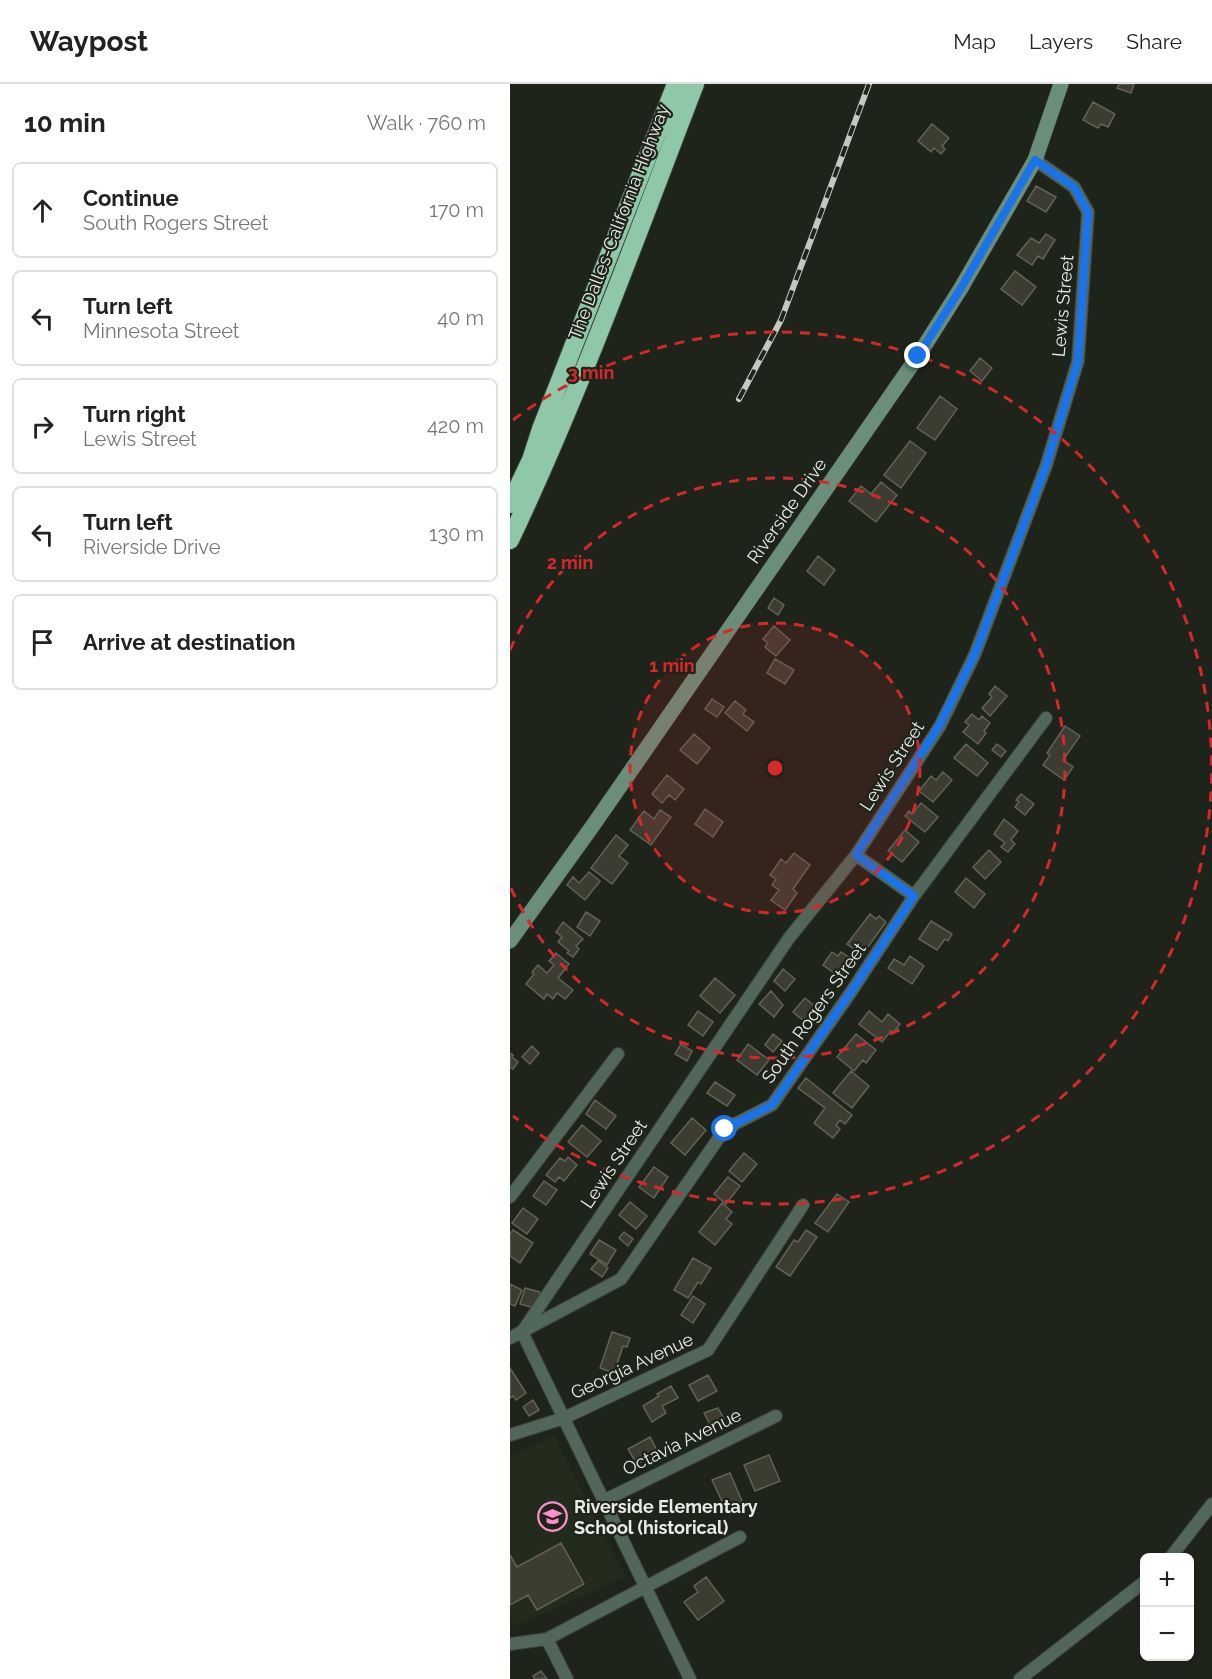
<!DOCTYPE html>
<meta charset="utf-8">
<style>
:root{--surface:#fff;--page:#f6f6f6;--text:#222;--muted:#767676;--line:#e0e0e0}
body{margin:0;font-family:Raleway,sans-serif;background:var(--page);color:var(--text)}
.controls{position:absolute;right:18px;bottom:18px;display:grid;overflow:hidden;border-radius:9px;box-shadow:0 3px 9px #0003}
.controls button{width:54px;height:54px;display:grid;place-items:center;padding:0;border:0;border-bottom:2px solid var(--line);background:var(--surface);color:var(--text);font:30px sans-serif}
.stop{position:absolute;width:18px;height:18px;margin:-14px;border:4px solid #1a73e8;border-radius:50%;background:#fff}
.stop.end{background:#1a73e8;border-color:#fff;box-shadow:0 2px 6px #0008}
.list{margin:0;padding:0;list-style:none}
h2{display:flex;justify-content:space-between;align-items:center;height:78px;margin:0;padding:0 24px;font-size:26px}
h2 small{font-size:20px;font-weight:400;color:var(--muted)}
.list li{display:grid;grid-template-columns:39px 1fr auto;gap:18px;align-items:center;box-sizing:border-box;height:96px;margin:0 12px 12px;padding:0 12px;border:2px solid var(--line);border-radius:9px}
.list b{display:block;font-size:22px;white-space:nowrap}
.list p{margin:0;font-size:20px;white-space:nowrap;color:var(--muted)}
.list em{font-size:20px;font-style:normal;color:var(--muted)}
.icon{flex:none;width:33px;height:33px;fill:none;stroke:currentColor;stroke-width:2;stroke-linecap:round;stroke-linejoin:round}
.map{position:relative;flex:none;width:702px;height:1595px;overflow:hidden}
header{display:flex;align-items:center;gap:36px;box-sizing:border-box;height:84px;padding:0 30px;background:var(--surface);border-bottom:2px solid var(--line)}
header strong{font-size:28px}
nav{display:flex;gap:33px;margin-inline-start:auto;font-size:21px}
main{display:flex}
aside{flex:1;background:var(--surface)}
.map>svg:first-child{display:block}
.built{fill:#232b1c}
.building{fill:#3d3c31;stroke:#636256;stroke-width:1.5}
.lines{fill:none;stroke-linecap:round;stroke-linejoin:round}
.street-casing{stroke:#3b4038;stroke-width:14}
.secondary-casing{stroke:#3b4038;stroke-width:16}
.highway-casing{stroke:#3b4038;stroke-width:20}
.street{stroke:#50675a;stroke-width:12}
.secondary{stroke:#6a8e79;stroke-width:15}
.highway{stroke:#8ec8a7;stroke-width:18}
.rail-casing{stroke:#c4c8c1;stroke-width:6}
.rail{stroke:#1f241b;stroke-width:4;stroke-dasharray:11;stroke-linecap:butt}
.route{stroke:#1a73e8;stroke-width:8}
.ring{fill:none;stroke:#d62828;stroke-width:3;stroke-dasharray:10 8}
.labels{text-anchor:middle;stroke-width:4.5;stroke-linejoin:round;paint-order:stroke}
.street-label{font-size:18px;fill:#eaede7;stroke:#1f241b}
.poi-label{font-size:18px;font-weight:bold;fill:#eaede7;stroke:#1f241b;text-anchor:start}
.centre{fill:#d62828;stroke:#1f241b;stroke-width:3}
.ring-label{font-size:18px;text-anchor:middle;font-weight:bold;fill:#d62828;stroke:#1f241b;stroke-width:4.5;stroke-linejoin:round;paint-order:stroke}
</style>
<header>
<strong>Waypost</strong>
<nav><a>Map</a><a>Layers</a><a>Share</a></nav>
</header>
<main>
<aside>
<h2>10 min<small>Walk · 760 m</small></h2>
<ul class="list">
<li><svg class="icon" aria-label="ahead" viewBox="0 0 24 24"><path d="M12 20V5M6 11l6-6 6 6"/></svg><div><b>Continue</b><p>South Rogers Street</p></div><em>170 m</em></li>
<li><svg class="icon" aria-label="left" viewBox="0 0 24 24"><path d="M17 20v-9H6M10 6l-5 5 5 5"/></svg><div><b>Turn left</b><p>Minnesota Street</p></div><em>40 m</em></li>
<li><svg class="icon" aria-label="right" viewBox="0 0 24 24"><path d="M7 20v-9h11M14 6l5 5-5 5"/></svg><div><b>Turn right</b><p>Lewis Street</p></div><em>420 m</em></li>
<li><svg class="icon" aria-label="left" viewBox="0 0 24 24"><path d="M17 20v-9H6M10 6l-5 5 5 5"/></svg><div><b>Turn left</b><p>Riverside Drive</p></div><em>130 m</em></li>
<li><svg class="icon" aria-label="arrive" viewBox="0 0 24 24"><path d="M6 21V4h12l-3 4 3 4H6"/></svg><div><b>Arrive at destination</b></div></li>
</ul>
</aside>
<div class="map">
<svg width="702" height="1595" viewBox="0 0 702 1595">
<rect width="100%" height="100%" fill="#1f241b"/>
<path class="built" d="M 44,1352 L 116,1493 L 5,1542 L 0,1531 L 0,1373 Z"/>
<path class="building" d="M 609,0 L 624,0 L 621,9 L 607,4 Z
M 583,18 L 605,30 L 598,43 L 591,40 L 588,44 L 573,36 Z
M 422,40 L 439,54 L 432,62 L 435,65 L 431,70 L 424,64 L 421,68 L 408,57 Z
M 526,102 L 546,113 L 536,128 L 517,117 Z
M 536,150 L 545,156 L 533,175 L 528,172 L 522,181 L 507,171 L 521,154 L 529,159 Z
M 505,187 L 526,203 L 512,221 L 491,205 Z
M 470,274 L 482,284 L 472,297 L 460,287 Z
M 430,312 L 447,325 L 425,356 L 407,344 Z
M 400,357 L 416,369 L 391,404 L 374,391 Z
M 371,398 L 387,411 L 366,438 L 339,417 L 351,402 L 361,410 Z
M 308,472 L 325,486 L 314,501 L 297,487 Z
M 264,514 L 274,521 L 268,531 L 258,524 Z
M 264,542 L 280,556 L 266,572 L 255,563 L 258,559 L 253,555 Z
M 265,575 L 284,586 L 275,600 L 257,589 Z
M 485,602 L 497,612 L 480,632 L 472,624 L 482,613 L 479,610 Z
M 202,615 L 214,623 L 207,633 L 195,625 Z
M 225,617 L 236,626 L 233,630 L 244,638 L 237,647 L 215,629 Z
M 462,630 L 469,636 L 472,632 L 480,639 L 474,647 L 476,649 L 468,660 L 453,648 L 459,641 L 455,638 Z
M 555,642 L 570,652 L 553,676 L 563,683 L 554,696 L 533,681 L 540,671 L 537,669 Z
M 184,650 L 200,664 L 187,680 L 170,666 Z
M 456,660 L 478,679 L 467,692 L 444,674 Z
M 487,660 L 496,667 L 491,673 L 482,666 Z
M 433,688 L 442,696 L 423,718 L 409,707 L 421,692 L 426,696 Z
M 157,691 L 174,705 L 165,716 L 159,711 L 152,719 L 142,710 Z
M 511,710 L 524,720 L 515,731 L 505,723 L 509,718 L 506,716 Z
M 411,719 L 428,733 L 415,748 L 395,732 L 399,727 L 402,730 Z
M 195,725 L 213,738 L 203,753 L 185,740 Z
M 150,726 L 161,733 L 141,761 L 120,746 L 134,727 L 144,735 Z
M 494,735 L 508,747 L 501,756 L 505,760 L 498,768 L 491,763 L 495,759 L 484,750 Z
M 395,746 L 409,758 L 392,778 L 378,767 Z
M 106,751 L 118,761 L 109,772 L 118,779 L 102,800 L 81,784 Z
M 479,766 L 491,778 L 475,795 L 463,783 Z
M 284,769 L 300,781 L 283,805 L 287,809 L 275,826 L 261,816 L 269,806 L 262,801 L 266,795 L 260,791 L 271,775 L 276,779 Z
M 79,788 L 90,797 L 75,816 L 57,801 L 63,793 L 69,799 Z
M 456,794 L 475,810 L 464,824 L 445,808 Z
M 76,828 L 90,837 L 80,852 L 67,843 Z
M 360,830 L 366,835 L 369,832 L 376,838 L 352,871 L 337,860 Z
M 421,837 L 442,850 L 438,857 L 435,855 L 427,866 L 409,855 Z
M 53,838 L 73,855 L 66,862 L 69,865 L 63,873 L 57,869 L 59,867 L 48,858 L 52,853 L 46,848 Z
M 322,868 L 328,872 L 331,868 L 343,876 L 331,894 L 313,881 Z
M 46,869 L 59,880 L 48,894 L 63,906 L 55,915 L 47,909 L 43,915 L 37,910 L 34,915 L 16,900 L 24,890 L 22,888 L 28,881 L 37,889 L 44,881 L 39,877 Z
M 400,872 L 414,882 L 402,900 L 378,884 L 384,875 L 394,881 Z
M 273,885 L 285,895 L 275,907 L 264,897 Z
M 205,894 L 225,911 L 210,929 L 190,912 Z
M 261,907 L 273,921 L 264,933 L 249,920 Z
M 295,914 L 307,924 L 295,938 L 283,928 Z
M 188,927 L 203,938 L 193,952 L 178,941 Z
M 359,927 L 372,938 L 378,930 L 390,940 L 383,949 L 381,947 L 372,958 L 349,940 Z
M 263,950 L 272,957 L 263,968 L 255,961 Z
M 346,950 L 366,966 L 356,979 L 353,976 L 344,987 L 327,973 Z
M 171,960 L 182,967 L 177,977 L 165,970 Z
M 238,960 L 259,976 L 247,991 L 227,976 Z
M 22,962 L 29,969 L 20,980 L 12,973 Z
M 0,969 L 3,971 L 2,973 L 8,978 L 3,985 L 0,984 Z
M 341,987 L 359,1002 L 342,1024 L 323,1009 Z
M 296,994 L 342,1031 L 335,1040 L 330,1036 L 326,1041 L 330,1045 L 323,1054 L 304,1039 L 315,1024 L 288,1004 Z
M 205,998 L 225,1011 L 217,1022 L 197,1009 Z
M 85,1016 L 106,1032 L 96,1045 L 76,1030 Z
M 182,1034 L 196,1046 L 175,1071 L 161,1059 Z
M 72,1041 L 91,1057 L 77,1073 L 58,1058 Z
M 234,1069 L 247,1080 L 232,1098 L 219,1087 Z
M 58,1073 L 67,1081 L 54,1097 L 49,1093 L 45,1098 L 36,1091 L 50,1074 L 55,1077 Z
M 144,1083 L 158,1093 L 144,1114 L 129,1103 Z
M 218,1093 L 230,1102 L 216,1120 L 204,1110 Z
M 34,1097 L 47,1106 L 36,1121 L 23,1112 Z
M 327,1110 L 339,1118 L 318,1148 L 305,1139 Z
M 120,1118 L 137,1132 L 126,1145 L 109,1131 Z
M 212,1119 L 222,1128 L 216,1135 L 222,1140 L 205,1161 L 189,1148 Z
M 13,1124 L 28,1135 L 17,1150 L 2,1139 Z
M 3,1146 L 23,1159 L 10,1179 L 0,1172 L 0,1150 Z
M 296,1146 L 307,1153 L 280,1192 L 266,1183 L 284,1156 L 288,1158 Z
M 114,1148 L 123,1155 L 118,1162 L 109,1154 Z
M 89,1156 L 106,1166 L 97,1181 L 80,1170 Z
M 183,1174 L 201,1184 L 191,1200 L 188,1198 L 178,1214 L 164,1206 Z
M 88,1177 L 98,1184 L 92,1193 L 81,1185 Z
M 0,1200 L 12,1206 L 5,1222 L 0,1220 Z
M 15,1204 L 30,1208 L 24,1224 L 10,1220 Z
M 183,1212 L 195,1220 L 183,1239 L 171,1231 Z
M 102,1248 L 120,1254 L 117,1263 L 113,1262 L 104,1289 L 90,1284 Z
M 0,1284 L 16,1309 L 6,1316 L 3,1312 L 0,1314 Z
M 198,1291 L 207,1307 L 188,1317 L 179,1301 Z
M 161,1302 L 168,1314 L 152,1322 L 156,1329 L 142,1338 L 133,1322 L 149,1312 L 147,1310 Z
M 23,1316 L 29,1326 L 19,1332 L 13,1323 Z
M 208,1324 L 214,1335 L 201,1342 L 194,1329 Z
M 140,1353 L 148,1368 L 127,1380 L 118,1365 Z
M 259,1371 L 270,1397 L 245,1407 L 234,1381 Z
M 220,1389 L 232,1417 L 215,1424 L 202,1396 Z
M 51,1459 L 74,1500 L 27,1526 L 18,1511 L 0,1521 L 0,1471 L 7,1483 Z
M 196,1493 L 214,1517 L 188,1536 L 174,1518 L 188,1508 L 184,1502 Z
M 31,1587 L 37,1595 L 25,1595 L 23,1592 Z"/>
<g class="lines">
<defs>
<path id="street" d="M 346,771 L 404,812
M 0,1113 L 108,970
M 12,1248 L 279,854 L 346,771 L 430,642 L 465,570 L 536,382 L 568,277 L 578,128 L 564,103 L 525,76
M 12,1248 L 180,1595
M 0,1254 L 111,1195 L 215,1045 L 262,1021 L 341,908 L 404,812 L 536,634
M 0,1351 L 54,1334 L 198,1266 L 293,1121
M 93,1417 L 266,1332
M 660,1474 L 702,1420
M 37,1555 L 57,1595
M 0,1560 L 37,1555 L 230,1453
M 510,1595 L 634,1498"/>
<path id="secondary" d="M 0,857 L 84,740 L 408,272 L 451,204 L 525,76 L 551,0"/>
<path id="highway" d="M 0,420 L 21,376 L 31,345 L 166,0
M 0,456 C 70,308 126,153 185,0"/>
</defs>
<use href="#street" class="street-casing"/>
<use href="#secondary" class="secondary-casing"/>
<use href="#highway" class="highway-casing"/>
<use href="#street" class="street"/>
<use href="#secondary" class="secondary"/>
<use href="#highway" class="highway"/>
<defs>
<path id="rail" d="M 229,315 L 271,236 L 359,0"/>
</defs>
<use href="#rail" class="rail-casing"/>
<use href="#rail" class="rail"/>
</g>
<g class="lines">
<path class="route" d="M 215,1045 L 262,1021 L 341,908 L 404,812 L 346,771 L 429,642 L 465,570 L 536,382 L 568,277 L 578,128 L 564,103 L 525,76 L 451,204 L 408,272"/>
</g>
<circle cx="265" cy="684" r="145" fill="#d62828" fill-opacity=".12"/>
<g class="ring">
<circle cx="265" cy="684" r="145"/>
<path d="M0 566A290 290 0 1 1 0 802"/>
<path d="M3 336A436 436 0 1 1 3 1032"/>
</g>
<defs>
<symbol id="school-ring" viewBox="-11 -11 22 22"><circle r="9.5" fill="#1f241b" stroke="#f890cc" stroke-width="1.5"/><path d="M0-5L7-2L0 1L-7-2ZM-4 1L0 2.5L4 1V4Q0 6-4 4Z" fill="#f890cc"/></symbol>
</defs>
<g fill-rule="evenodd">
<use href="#school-ring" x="26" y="1416" width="33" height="33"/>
</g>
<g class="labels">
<g class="street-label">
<text transform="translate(109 138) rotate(-69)" y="6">The Dalles-California Highway</text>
<text transform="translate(553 222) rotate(-85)" y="6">Lewis Street</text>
<text transform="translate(277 427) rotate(-55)" y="6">Riverside Drive</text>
<text transform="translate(382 682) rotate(-57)" y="6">Lewis Street</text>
<text transform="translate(304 929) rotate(-55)" y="6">South Rogers Street</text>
<text transform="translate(104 1080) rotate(-56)" y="6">Lewis Street</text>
<text transform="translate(122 1282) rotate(-25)" y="6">Georgia Avenue</text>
<text transform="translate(172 1358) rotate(-26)" y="6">Octavia Avenue</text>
</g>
<g class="poi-label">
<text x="64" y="1429">Riverside Elementary<tspan x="64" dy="21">School (historical)</tspan></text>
</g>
</g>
<circle cx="265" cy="684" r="9" class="centre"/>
<g class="ring-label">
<text x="81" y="295">3 min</text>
<text x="60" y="485">2 min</text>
<text x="162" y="588">1 min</text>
</g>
</svg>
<div class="controls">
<button>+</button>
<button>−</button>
</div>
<div class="stop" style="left:215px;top:1045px"></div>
<div class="stop end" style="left:408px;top:272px"></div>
</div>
</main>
